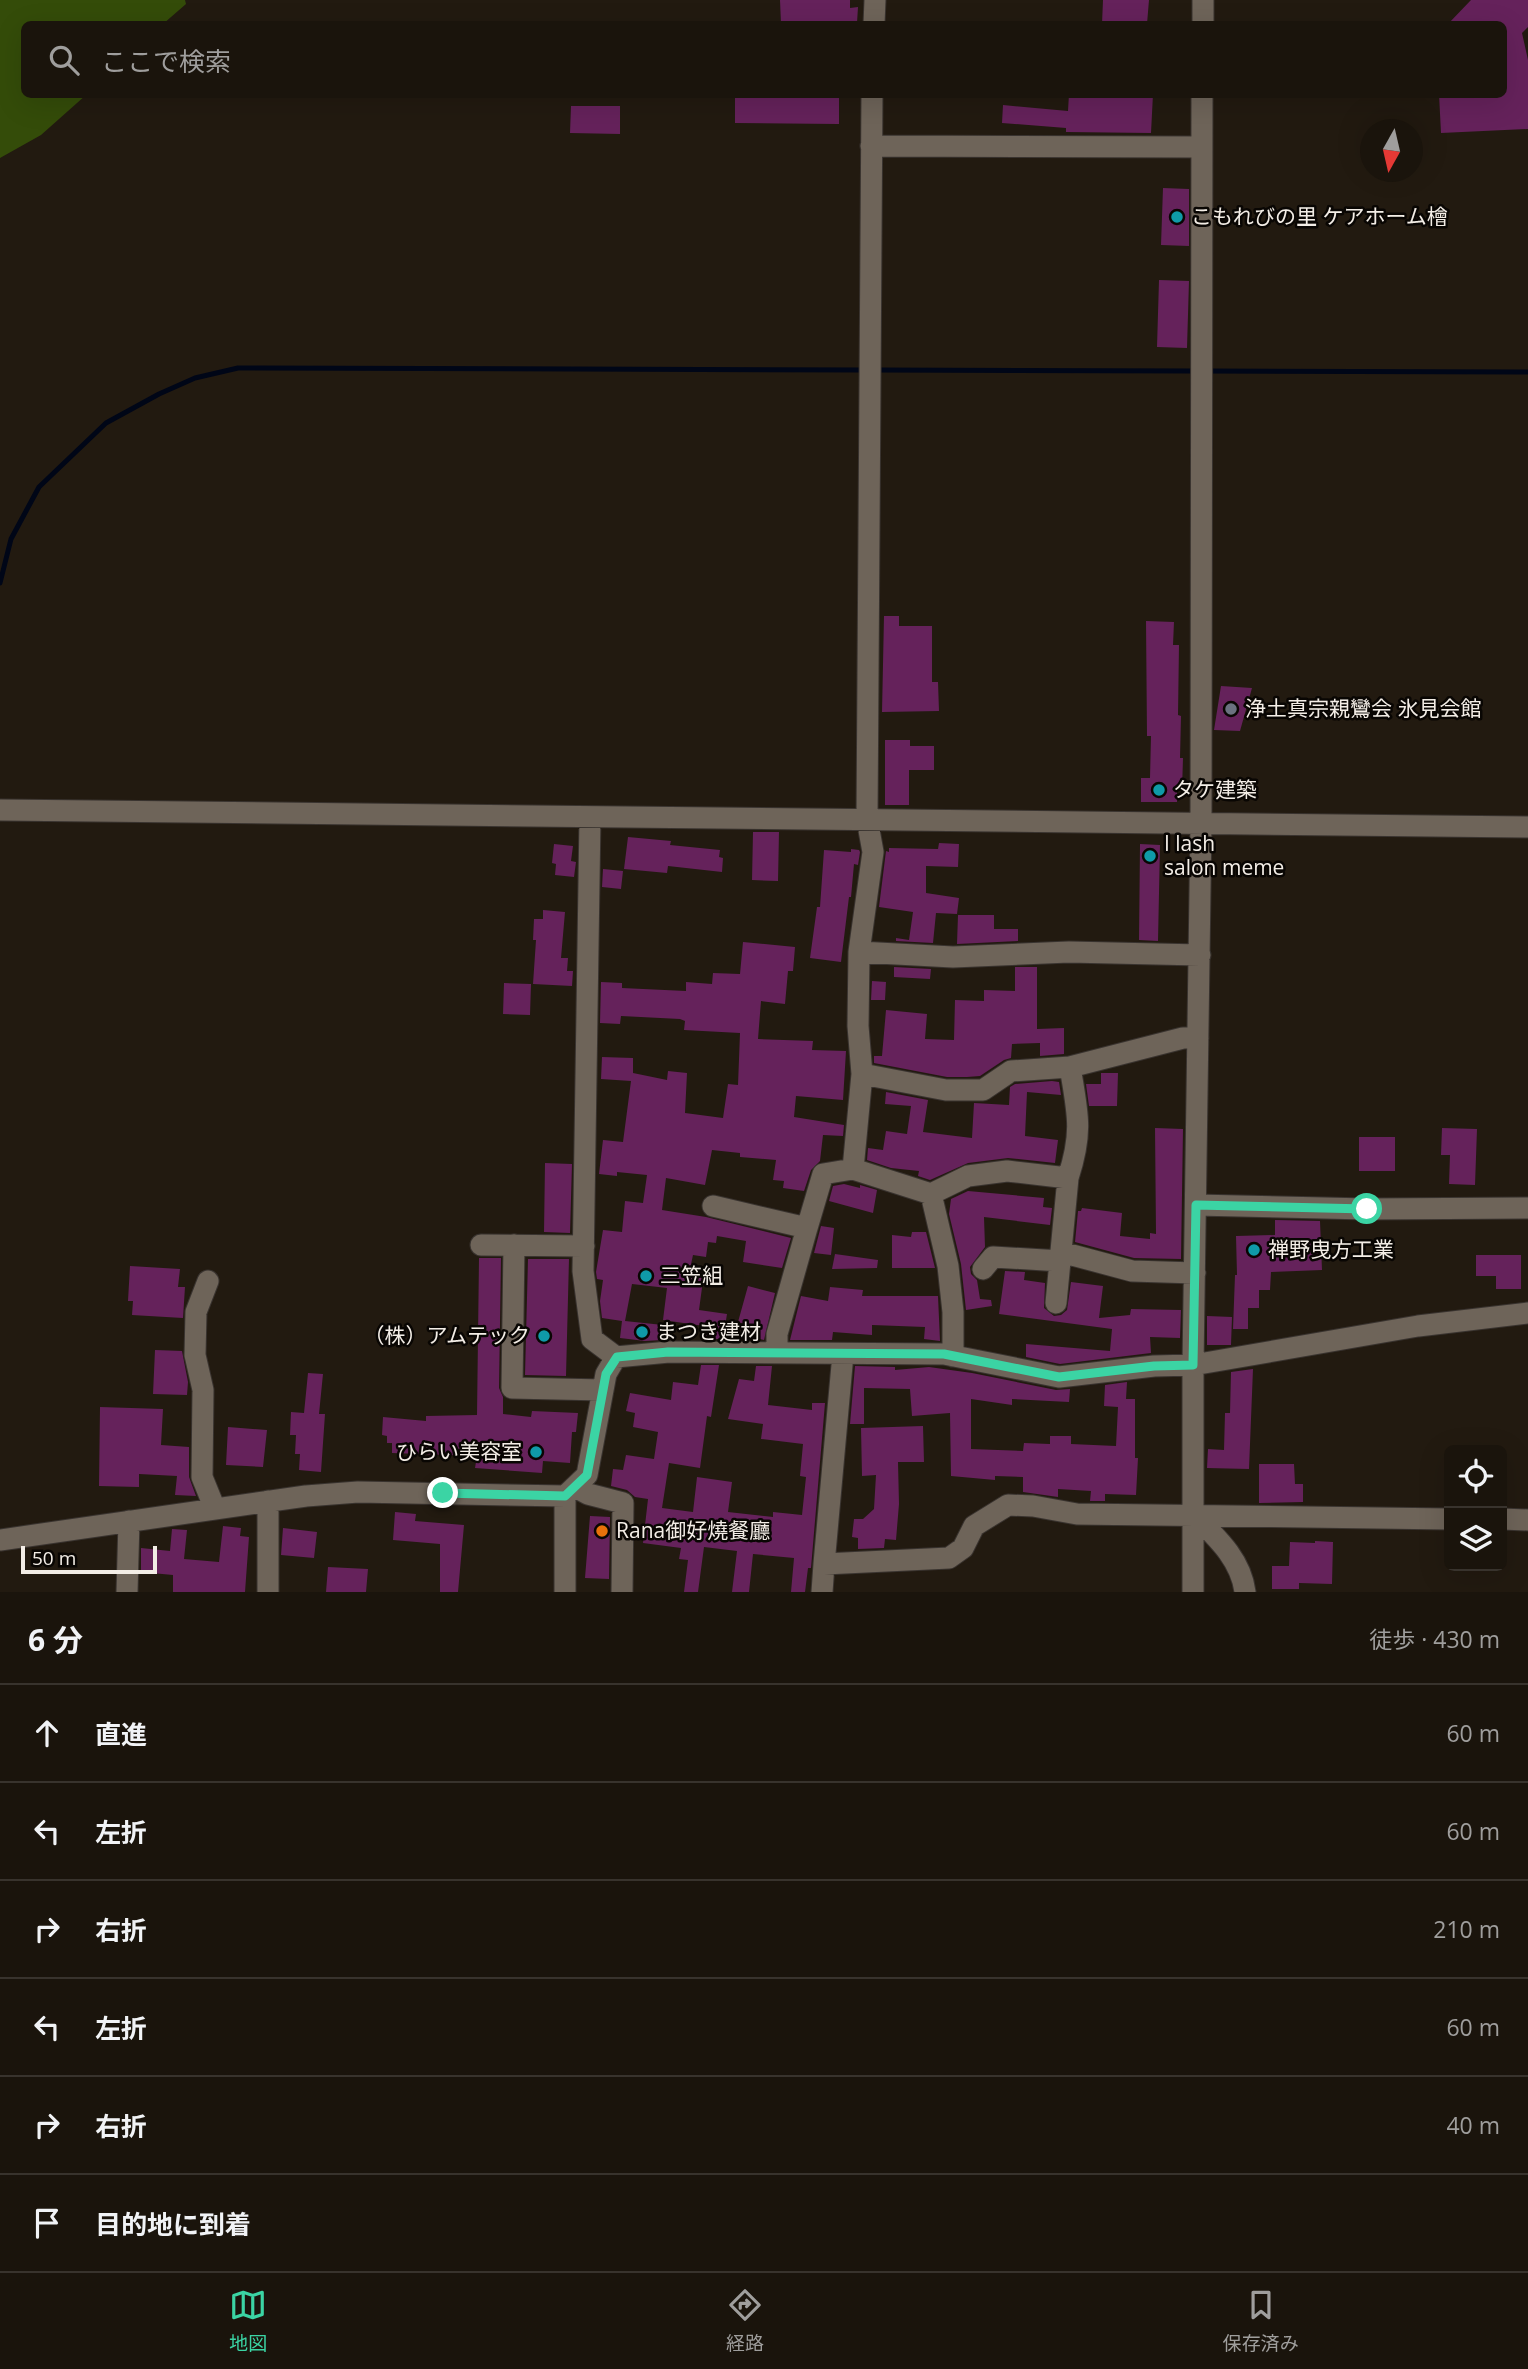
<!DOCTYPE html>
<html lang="ja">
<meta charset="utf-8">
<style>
:root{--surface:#1a140c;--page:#27211a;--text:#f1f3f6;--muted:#9f9e9d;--line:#38332d;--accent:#3bd4a4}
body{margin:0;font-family:"Open Sans","Noto Sans JP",sans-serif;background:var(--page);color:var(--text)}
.controls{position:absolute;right:21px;bottom:21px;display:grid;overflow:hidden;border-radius:10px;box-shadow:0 7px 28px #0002}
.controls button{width:63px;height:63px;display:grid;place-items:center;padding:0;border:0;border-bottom:2px solid var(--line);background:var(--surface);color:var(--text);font:35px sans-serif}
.compass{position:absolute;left:1360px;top:119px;width:63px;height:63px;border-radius:50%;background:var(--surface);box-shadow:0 7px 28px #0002;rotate:188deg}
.scale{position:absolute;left:21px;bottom:18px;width:136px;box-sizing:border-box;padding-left:7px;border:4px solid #f3ede6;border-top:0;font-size:19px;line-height:24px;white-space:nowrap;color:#f3ede6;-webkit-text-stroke:5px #090603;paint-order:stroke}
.stop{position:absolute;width:21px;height:21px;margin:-16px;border:5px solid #3bd4a4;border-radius:50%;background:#fff}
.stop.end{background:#3bd4a4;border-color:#fff;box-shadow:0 2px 7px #0008}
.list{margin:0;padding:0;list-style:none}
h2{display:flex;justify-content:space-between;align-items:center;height:91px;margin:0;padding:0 28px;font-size:30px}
h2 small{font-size:23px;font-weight:400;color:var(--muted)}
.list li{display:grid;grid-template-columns:46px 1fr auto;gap:21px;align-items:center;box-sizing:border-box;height:98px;padding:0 28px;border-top:2px solid var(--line)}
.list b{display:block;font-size:26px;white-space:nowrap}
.list em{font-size:23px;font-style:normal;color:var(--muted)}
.icon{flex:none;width:38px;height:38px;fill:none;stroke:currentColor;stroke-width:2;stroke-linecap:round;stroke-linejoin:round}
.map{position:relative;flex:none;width:1528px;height:1592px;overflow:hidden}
.search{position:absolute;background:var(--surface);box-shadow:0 7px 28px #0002;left:21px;right:21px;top:21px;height:77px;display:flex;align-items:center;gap:18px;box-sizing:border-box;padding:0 24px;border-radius:10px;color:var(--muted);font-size:26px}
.sheet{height:679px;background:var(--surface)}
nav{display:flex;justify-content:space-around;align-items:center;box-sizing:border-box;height:98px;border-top:2px solid var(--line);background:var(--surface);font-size:19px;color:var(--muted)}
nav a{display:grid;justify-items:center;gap:4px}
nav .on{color:var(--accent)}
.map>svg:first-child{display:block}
.green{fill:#344c09}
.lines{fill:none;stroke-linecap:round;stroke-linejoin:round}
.stream{stroke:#000617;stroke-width:5}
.building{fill:#65225b}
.minor-casing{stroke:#39332f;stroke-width:23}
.minor{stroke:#6e6459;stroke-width:21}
.route{stroke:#3bd4a4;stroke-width:9}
.culture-dot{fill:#0f9aa8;stroke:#090603;stroke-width:2.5}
.worship-dot{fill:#6b7280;stroke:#090603;stroke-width:2.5}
.food-dot{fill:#e8710a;stroke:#090603;stroke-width:2.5}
.labels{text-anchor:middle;stroke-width:5;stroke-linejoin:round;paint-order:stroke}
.poi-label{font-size:21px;fill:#f3ede6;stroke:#090603;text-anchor:start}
</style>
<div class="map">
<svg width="1528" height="1592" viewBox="0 0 1528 1592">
<rect width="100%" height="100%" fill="#221a10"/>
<path class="green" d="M 0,0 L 185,0 L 186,4 L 163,24 L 24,24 L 24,94 L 86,95 L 41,135 L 0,158 Z"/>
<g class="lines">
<path class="stream" d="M 877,370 L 1196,371
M 1206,371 L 1528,372
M 0,583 L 11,539 L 39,487 L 106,423 L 159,394 L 195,378 L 238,368 L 867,370"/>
</g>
<path class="building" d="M 780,0 L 850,0 L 850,8 L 858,7 L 857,23 L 781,24 Z
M 1103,0 L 1149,0 L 1147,24 L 1102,24 Z
M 1471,0 L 1528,0 L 1528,27 L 1522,33 L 1528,60 L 1528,129 L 1441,133 L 1439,94 L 1503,94 L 1503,24 L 1448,24 Z
M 735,94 L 839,94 L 839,124 L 735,123 Z
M 1069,94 L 1153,94 L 1151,133 L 1066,132 L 1066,128 L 1002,123 L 1003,105 L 1068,111 Z
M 571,106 L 620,106 L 620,134 L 570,133 Z
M 1163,188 L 1189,189 L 1189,246 L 1161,245 Z
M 1159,280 L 1189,281 L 1187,348 L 1157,347 Z
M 884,616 L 899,616 L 899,626 L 932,626 L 932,682 L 938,682 L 939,711 L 882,712 Z
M 1146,621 L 1174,622 L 1173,645 L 1179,645 L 1178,715 L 1181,716 L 1180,758 L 1183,758 L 1182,790 L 1177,790 L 1177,802 L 1141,802 L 1141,778 L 1150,778 L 1151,736 L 1147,736 Z
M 1221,686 L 1252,688 L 1240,731 L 1214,730 Z
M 885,740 L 910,740 L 910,746 L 934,746 L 934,770 L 909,770 L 909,805 L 885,805 Z
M 753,832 L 779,832 L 778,881 L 752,880 Z
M 628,837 L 671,841 L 670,845 L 720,850 L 719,857 L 723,858 L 722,872 L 668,866 L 667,873 L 624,869 Z
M 939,843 L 959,844 L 958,867 L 926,866 L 926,893 L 959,898 L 957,914 L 936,913 L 933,943 L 896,941 L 896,938 L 909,940 L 913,912 L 879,907 L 886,851 L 889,852 L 889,848 L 938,849 Z
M 554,844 L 573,846 L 571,861 L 576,862 L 574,877 L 555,875 L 556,864 L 552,863 Z
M 1140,844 L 1160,845 L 1158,941 L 1139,940 Z
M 851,849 L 859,850 L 860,852 L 858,865 L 854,864 L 851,897 L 849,897 L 841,962 L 810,958 L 817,907 L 820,907 L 824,850 L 851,852 Z
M 603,869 L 623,871 L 621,889 L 602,887 Z
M 543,910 L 565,912 L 561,958 L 568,958 L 567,971 L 573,971 L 572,986 L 533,984 L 536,940 L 533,940 L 534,919 L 543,919 Z
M 958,915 L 994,915 L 994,929 L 1018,929 L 1018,941 L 957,944 Z
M 743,942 L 795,947 L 793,971 L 788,971 L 785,1004 L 761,1001 L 758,1039 L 813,1041 L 812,1050 L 846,1051 L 843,1100 L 796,1096 L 794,1117 L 844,1125 L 843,1136 L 823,1135 L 820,1161 L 811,1170 L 804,1191 L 783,1188 L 784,1181 L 773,1180 L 776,1160 L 740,1157 L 740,1153 L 712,1150 L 705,1185 L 666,1178 L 662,1210 L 706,1217 L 791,1238 L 782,1268 L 743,1262 L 746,1241 L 717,1236 L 716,1243 L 708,1242 L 706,1257 L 693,1255 L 690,1269 L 704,1273 L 699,1310 L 727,1314 L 723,1339 L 702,1339 L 704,1326 L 663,1320 L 667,1288 L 632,1284 L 625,1321 L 663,1325 L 662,1340 L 645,1341 L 620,1338 L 622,1321 L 602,1318 L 600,1301 L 603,1280 L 597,1279 L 596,1272 L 603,1230 L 622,1232 L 625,1201 L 643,1203 L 647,1175 L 617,1172 L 617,1176 L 599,1174 L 603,1140 L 623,1142 L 631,1081 L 601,1079 L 602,1057 L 633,1058 L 633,1073 L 667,1080 L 668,1071 L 687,1073 L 685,1113 L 723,1118 L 728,1084 L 738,1085 L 740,1033 L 684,1030 L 685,1021 L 680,1019 L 621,1016 L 620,1024 L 600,1023 L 601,982 L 622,983 L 622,988 L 686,991 L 686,982 L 712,984 L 713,973 L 740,974 Z
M 894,967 L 931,969 L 930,979 L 894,977 Z
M 1015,967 L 1037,967 L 1037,1029 L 1064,1028 L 1064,1054 L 1040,1056 L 1040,1043 L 1012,1044 L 1011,1058 L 1004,1060 L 980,1076 L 967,1077 L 947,1077 L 874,1063 L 874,1056 L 882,1056 L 886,1010 L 927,1014 L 925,1039 L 954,1040 L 955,1000 L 984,1001 L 984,990 L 1015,991 Z
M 872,981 L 886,982 L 885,1000 L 871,1000 Z
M 504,983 L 531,984 L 530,1015 L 503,1014 Z
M 1101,1073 L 1118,1073 L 1117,1106 L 1089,1106 L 1086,1084 L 1101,1084 Z
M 1052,1081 L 1059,1082 L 1061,1095 L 1027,1092 L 1025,1136 L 1058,1140 L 1055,1163 L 1008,1158 L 968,1163 L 930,1180 L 918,1176 L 919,1171 L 891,1168 L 867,1160 L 868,1148 L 883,1150 L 886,1131 L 907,1134 L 911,1106 L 885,1104 L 886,1092 L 928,1100 L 923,1132 L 972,1138 L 974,1103 L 1009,1105 L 1010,1087 L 1015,1084 Z
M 1155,1128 L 1183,1129 L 1181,1259 L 1134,1258 L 1075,1242 L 1078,1211 L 1081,1211 L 1082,1208 L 1122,1213 L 1120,1236 L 1150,1239 L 1150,1233 L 1156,1234 Z
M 1442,1128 L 1477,1129 L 1475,1185 L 1449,1184 L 1450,1155 L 1441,1155 Z
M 1359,1137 L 1395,1137 L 1395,1171 L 1359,1171 Z
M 545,1163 L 572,1164 L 570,1233 L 544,1232 Z
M 844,1184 L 860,1188 L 860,1185 L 877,1190 L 873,1213 L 829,1201 L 833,1186 Z
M 968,1191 L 1044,1198 L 1043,1207 L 1052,1208 L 1050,1225 L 984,1217 L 985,1247 L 970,1267 L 971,1274 L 977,1280 L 980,1299 L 991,1300 L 992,1306 L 966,1310 L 961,1264 L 949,1214 L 951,1199 Z
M 1275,1220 L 1320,1221 L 1322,1270 L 1271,1272 L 1270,1290 L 1259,1290 L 1259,1308 L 1248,1308 L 1248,1329 L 1233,1329 L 1235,1275 L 1237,1275 L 1236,1236 L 1275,1235 Z
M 821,1226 L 834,1228 L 831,1255 L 814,1253 Z
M 912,1232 L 926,1232 L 935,1268 L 892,1268 L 892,1235 L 911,1237 Z
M 835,1254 L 878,1260 L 877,1268 L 832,1269 Z
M 1476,1255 L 1521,1255 L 1521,1289 L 1496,1289 L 1496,1276 L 1476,1276 Z
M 479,1258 L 501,1258 L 499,1388 L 503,1397 L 503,1414 L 531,1417 L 532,1411 L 578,1413 L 576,1432 L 572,1432 L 570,1463 L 543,1461 L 542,1473 L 475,1468 L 477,1456 L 392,1453 L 392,1443 L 387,1443 L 387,1436 L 382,1435 L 383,1417 L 426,1421 L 426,1416 L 477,1415 Z
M 528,1259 L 569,1259 L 566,1376 L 525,1375 Z
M 130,1266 L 180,1269 L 178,1287 L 185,1287 L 183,1318 L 132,1315 L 133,1301 L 128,1301 Z
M 1005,1271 L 1025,1272 L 1024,1280 L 1045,1283 L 1044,1308 L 1054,1316 L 1061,1315 L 1067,1310 L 1071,1282 L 1103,1286 L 1099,1318 L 1130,1315 L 1131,1309 L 1181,1310 L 1180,1338 L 1150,1337 L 1151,1353 L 1060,1364 L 1026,1357 L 1026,1344 L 1110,1351 L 1112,1329 L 999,1314 Z
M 748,1286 L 775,1293 L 764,1340 L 752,1337 L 755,1327 L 738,1322 Z
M 830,1287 L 863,1290 L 862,1296 L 938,1296 L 940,1341 L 924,1339 L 925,1327 L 872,1325 L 872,1335 L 833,1332 L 832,1340 L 790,1340 L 801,1296 L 828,1301 Z
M 1207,1316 L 1232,1317 L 1231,1345 L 1207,1345 Z
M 155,1350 L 182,1351 L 188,1382 L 187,1395 L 153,1394 Z
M 701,1365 L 719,1365 L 711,1417 L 707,1416 L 700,1468 L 669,1463 L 662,1508 L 693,1512 L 697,1477 L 732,1482 L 728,1512 L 773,1517 L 773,1512 L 802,1515 L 806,1477 L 800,1476 L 803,1444 L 761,1439 L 763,1424 L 728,1419 L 739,1379 L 754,1381 L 756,1366 L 772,1366 L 768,1405 L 812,1410 L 812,1403 L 825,1403 L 811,1568 L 808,1568 L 805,1592 L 791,1592 L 794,1558 L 753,1554 L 749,1592 L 732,1592 L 737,1551 L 704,1547 L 698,1592 L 684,1592 L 688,1560 L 679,1559 L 681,1548 L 643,1543 L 648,1499 L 635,1497 L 627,1490 L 611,1486 L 613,1469 L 623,1470 L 626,1455 L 654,1459 L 658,1432 L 633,1427 L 635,1413 L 626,1411 L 630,1393 L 671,1400 L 673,1382 L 698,1385 Z
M 855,1366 L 895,1367 L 895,1370 L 929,1367 L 972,1373 L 1056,1390 L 1070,1389 L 1069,1402 L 1012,1399 L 1012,1405 L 971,1399 L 971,1449 L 1023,1451 L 1024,1443 L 1050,1444 L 1050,1436 L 1071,1436 L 1071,1444 L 1116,1446 L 1118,1407 L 1104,1406 L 1105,1385 L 1127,1382 L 1126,1399 L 1135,1399 L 1135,1458 L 1138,1458 L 1136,1495 L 1105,1494 L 1105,1501 L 1090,1501 L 1091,1491 L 1058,1489 L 1058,1497 L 1023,1492 L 1023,1477 L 995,1476 L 995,1480 L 951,1476 L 950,1413 L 912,1416 L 910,1389 L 864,1388 L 864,1424 L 850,1424 Z
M 1253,1369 L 1249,1469 L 1207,1468 L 1208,1449 L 1224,1450 L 1225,1413 L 1230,1413 L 1231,1372 Z
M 308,1373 L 323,1374 L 319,1414 L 325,1414 L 321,1472 L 299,1470 L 300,1454 L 295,1454 L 296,1435 L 290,1435 L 291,1412 L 304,1413 Z
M 100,1407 L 163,1409 L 161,1445 L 189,1447 L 189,1477 L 196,1496 L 175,1495 L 177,1476 L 139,1474 L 139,1487 L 99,1486 Z
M 923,1426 L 924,1462 L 898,1462 L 899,1504 L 896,1540 L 885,1539 L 884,1548 L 858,1549 L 858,1538 L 852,1537 L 854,1519 L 863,1519 L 874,1509 L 876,1475 L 862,1476 L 861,1428 Z
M 228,1427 L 267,1430 L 263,1467 L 226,1465 Z
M 1259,1464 L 1294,1464 L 1295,1484 L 1303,1484 L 1303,1502 L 1259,1503 Z
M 395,1512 L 416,1514 L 415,1521 L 464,1525 L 458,1592 L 440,1592 L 440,1544 L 393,1540 Z
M 590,1516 L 610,1517 L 609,1579 L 585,1578 Z
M 223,1526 L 241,1528 L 240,1536 L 249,1537 L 245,1592 L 173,1592 L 173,1575 L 141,1572 L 141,1548 L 170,1551 L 172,1529 L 187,1530 L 184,1559 L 219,1562 Z
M 283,1528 L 317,1532 L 314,1558 L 281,1555 Z
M 1315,1541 L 1333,1542 L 1332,1584 L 1299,1583 L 1299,1589 L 1272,1589 L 1272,1566 L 1289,1566 L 1290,1542 L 1315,1543 Z
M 328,1567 L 368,1569 L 366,1592 L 326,1592 Z"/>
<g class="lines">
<defs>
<path id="minor" d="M 874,24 L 875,0
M 1203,24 L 1203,0
M 872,94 L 867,819 L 873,852 L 859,952 L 858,1026 L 862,1074 L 853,1169 L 931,1194 L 968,1176 L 1007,1171 L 1068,1178 C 1083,1132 1078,1114 1070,1067
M 871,146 L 1201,147
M 0,810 L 1528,827
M 590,817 L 583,1271 L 592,1339 L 616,1357 L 669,1352 L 944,1354 L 1059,1377 L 1154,1366 L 1193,1365 L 1418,1326 L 1528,1313
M 859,952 L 953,957 L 1069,952 L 1200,955
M 862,1074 L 946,1090 L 983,1090 L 1011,1071 L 1070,1067 L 1183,1038 L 1198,1038
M 931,1194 L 948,1266 L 953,1312 L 953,1356
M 1196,1205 L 1367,1209 L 1528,1208
M 713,1206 L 807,1228 L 823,1174 L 853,1169
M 481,1245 L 584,1246
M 514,1245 L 512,1388 L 603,1390
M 1061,1252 L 1132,1271 L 1195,1273
M 983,1269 L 993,1257 L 1061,1261
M 208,1281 L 196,1312 L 195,1355 L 203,1390 L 202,1477 L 215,1509
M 1056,1303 L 1068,1178
M 777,1353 L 777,1334 L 807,1228
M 575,1487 L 588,1494 L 623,1503 L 622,1592
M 1194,1515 C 1216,1537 1241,1559 1245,1592
M 1502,1519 L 1528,1520
M 0,1540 L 306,1496 L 358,1492 L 565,1496 L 587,1475 L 606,1374 L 616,1357
M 824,1564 L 843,1354
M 127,1592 L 129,1521
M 268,1592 L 268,1501
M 565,1592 L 565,1496
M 822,1592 L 824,1564 L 949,1558 L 963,1548 L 974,1526 L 1008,1505 L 1033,1506 L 1077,1514 L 1449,1519
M 1193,1592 L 1193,1365 L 1201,823 L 1202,94"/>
</defs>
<use href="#minor" class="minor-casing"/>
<use href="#minor" class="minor"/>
</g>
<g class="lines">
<path class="route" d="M 443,1493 L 565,1496 L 587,1475 L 606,1374 L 617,1357 L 668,1352 L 944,1354 L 1059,1377 L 1154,1366 L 1193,1365 L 1196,1205 L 1367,1209"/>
</g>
<g class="culture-dot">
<circle cx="1177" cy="217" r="7"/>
<circle cx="1159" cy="790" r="7"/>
<circle cx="1150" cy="856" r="7"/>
<circle cx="1254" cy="1250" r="7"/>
<circle cx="646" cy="1276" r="7"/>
<circle cx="642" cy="1332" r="7"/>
<circle cx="544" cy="1336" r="7"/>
<circle cx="536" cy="1452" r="7"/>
</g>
<circle class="worship-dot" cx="1231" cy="709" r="7"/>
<circle class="food-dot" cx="602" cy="1531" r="7"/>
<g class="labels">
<g class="poi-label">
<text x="1191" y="224">こもれびの里 ケアホーム檜</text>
<text x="1245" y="716">浄土真宗親鸞会 氷見会館</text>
<text x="1173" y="797">タケ建築</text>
<text x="1164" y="851">I lash<tspan x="1164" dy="24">salon meme</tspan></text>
<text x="1268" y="1257">禅野曳方工業</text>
<text x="660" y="1283">三笠組</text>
<text x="656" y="1339">まつき建材</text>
<text x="530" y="1343" text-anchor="end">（株）アムテック</text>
<text x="522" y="1459" text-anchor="end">ひらい美容室</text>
<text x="616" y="1538">Rana御好燒餐廳</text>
</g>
</g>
</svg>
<div class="controls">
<button><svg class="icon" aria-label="locate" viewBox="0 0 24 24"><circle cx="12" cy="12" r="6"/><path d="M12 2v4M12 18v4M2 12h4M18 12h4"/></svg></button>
<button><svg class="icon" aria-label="layers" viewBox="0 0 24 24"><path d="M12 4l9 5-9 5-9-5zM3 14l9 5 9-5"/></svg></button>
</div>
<svg class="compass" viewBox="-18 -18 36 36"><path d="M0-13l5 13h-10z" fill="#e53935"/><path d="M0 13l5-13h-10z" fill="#9f9e9d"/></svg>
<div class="scale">50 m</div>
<div class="stop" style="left:1367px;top:1209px"></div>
<div class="stop end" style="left:443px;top:1493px"></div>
<div class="search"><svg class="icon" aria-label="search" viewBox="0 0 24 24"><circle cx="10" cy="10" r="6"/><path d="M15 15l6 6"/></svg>ここで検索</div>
</div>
<section class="sheet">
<h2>6 分<small>徒歩 · 430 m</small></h2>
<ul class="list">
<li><svg class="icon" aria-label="ahead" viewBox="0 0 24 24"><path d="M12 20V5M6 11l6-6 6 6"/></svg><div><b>直進</b></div><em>60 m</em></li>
<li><svg class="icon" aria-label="left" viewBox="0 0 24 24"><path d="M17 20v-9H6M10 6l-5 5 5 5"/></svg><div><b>左折</b></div><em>60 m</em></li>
<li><svg class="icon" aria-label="right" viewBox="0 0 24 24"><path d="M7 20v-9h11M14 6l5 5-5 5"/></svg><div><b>右折</b></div><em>210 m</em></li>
<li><svg class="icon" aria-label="left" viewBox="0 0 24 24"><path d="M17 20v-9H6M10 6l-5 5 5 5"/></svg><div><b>左折</b></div><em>60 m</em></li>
<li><svg class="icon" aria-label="right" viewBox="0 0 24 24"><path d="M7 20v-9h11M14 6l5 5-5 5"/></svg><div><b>右折</b></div><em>40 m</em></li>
<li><svg class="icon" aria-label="arrive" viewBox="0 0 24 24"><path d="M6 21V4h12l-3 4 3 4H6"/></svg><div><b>目的地に到着</b></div></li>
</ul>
</section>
<nav>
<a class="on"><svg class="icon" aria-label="map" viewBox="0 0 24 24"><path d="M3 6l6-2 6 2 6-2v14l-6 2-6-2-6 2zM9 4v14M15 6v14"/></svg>地図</a>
<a><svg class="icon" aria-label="directions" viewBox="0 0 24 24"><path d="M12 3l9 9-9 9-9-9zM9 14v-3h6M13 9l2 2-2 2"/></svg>経路</a>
<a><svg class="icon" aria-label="saved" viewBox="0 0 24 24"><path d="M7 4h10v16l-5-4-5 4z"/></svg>保存済み</a>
</nav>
